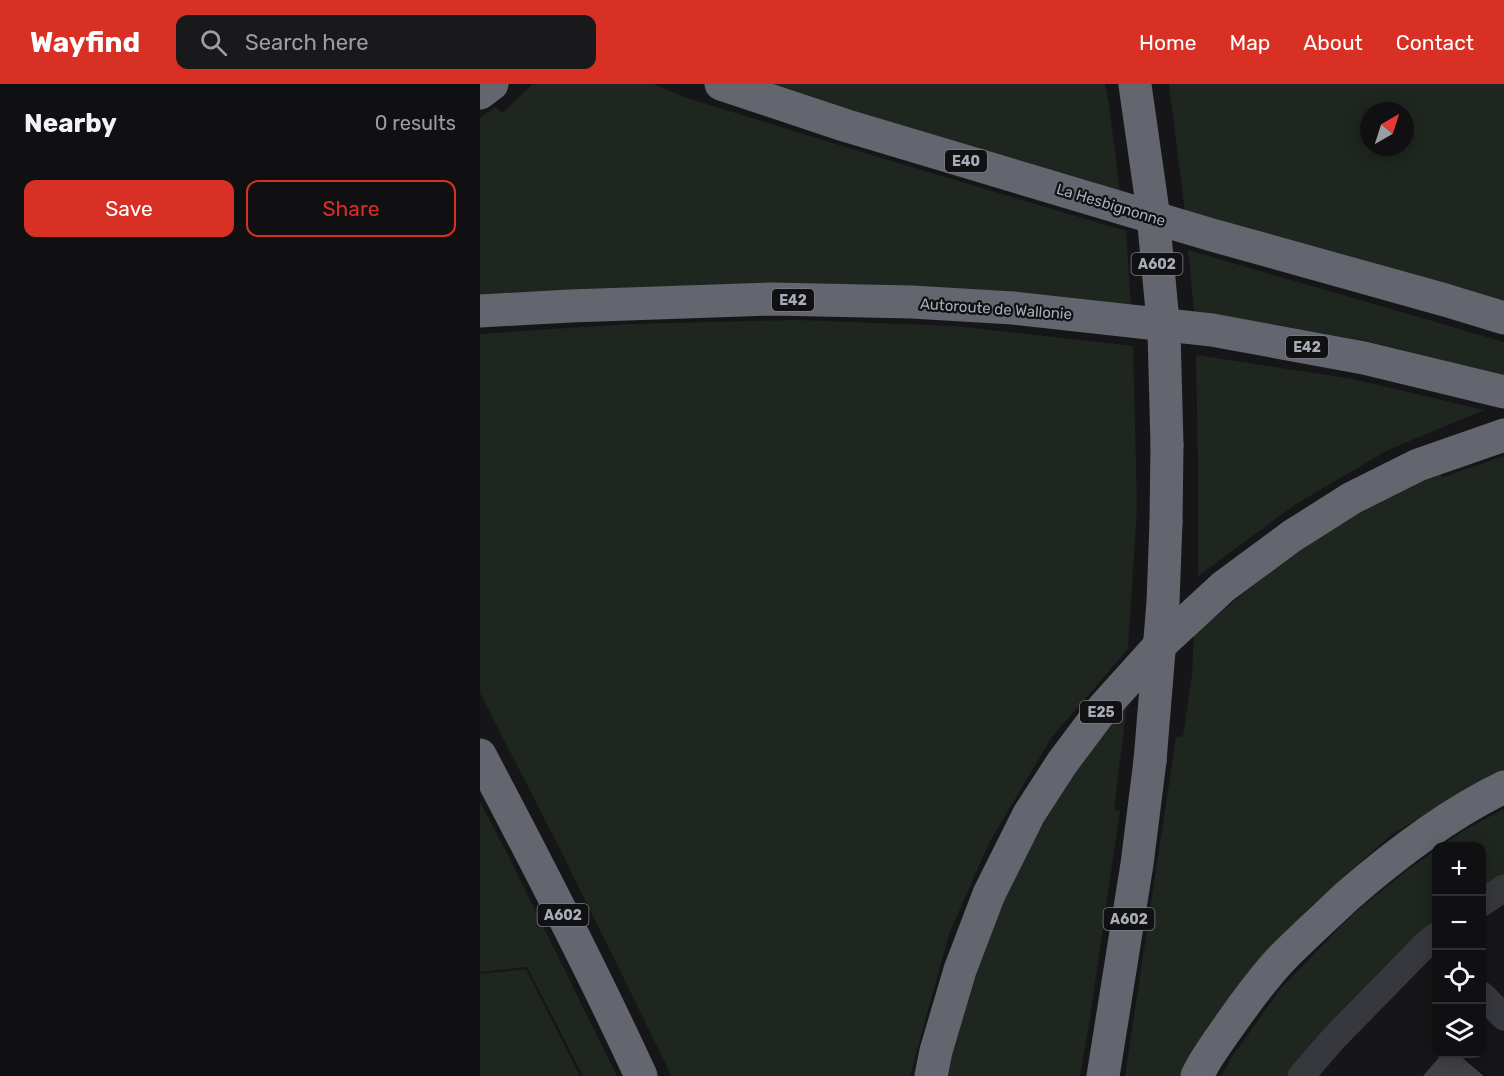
<!DOCTYPE html>
<meta charset="utf-8">
<style>
:root{--surface:#101012;--page:#19191b;--text:#f1f3f6;--muted:#9c9d9f;--line:#303032;--accent:#d93025}
body{margin:0;font-family:Rubik,sans-serif;background:var(--page);color:var(--text)}
.controls{position:absolute;right:18px;bottom:18px;display:grid;overflow:hidden;border-radius:12px;box-shadow:0 3px 15px #0003}
.controls button{width:54px;height:54px;display:grid;place-items:center;padding:0;border:0;border-bottom:2px solid var(--line);background:var(--surface);color:var(--text);font:30px sans-serif}
.compass{position:absolute;left:880px;top:18px;width:54px;height:54px;border-radius:50%;background:var(--surface);box-shadow:0 3px 15px #0003;rotate:39deg}
.list{margin:0;padding:0;list-style:none}
h2{display:flex;justify-content:space-between;align-items:center;height:78px;margin:0;padding:0 24px;font-size:26px}
h2 small{font-size:20px;font-weight:400;color:var(--muted)}
.actions{display:flex;gap:12px;padding:18px 24px}
.actions a{flex:1;padding:14px 0;border:2px solid var(--accent);border-radius:12px;text-align:center;font-size:21px;color:var(--accent)}
.actions .main{background:var(--accent);color:#fff}
.icon{flex:none;width:33px;height:33px;fill:none;stroke:currentColor;stroke-width:2;stroke-linecap:round;stroke-linejoin:round}
.map{position:relative;flex:none;width:1024px;height:992px;overflow:hidden}
header{display:flex;align-items:center;gap:36px;box-sizing:border-box;height:84px;padding:0 30px;background:var(--accent);color:#fff}
header strong{font-size:28px}
nav{display:flex;gap:33px;margin-inline-start:auto;font-size:21px}
.search{width:420px;height:54px;background:var(--page);display:flex;align-items:center;gap:15px;box-sizing:border-box;padding:0 21px;border-radius:12px;color:var(--muted);font-size:22px}
main{display:flex}
aside{flex:1;background:var(--surface)}
.map>svg:first-child{display:block}
.green{fill:#1e261f;fill-rule:evenodd}
.shadow{fill:#0007}
.building{fill:#404145}
.lines{fill:none;stroke-linecap:round;stroke-linejoin:round}
.minor{stroke:#37383d;stroke-width:27}
.highway{stroke:#63666e;stroke-width:33}
.highway-bridge{stroke:#63666e;stroke-width:33}
.labels{text-anchor:middle;stroke-width:4.5;stroke-linejoin:round;paint-order:stroke}
.shield{fill:#111113;stroke:#7b7e86;stroke-width:1.5}
.shield-label{font-size:14px;font-weight:bold;fill:#a8adb8}
.street-label{font-size:15px;fill:#a8adb8;stroke:#111113}
</style>
<header>
<strong>Wayfind</strong>
<div class="search"><svg class="icon" aria-label="search" viewBox="0 0 24 24"><circle cx="10" cy="10" r="6"/><path d="M15 15l6 6"/></svg>Search here</div>
<nav><a>Home</a><a>Map</a><a>About</a><a>Contact</a></nav>
</header>
<main>
<aside>
<h2>Nearby<small>0 results</small></h2>
<ul class="list">
</ul>
<div class="actions"><a class="main">Save</a><a>Share</a></div>
</aside>
<div class="map">
<svg width="1024" height="992" viewBox="0 0 1024 992">
<rect width="100%" height="100%" fill="#161618"/>
<path class="green" d="M 53,0 L 174,0 L 204,13 L 385,69 L 646,147 L 651,223 L 202,203 L 32,209 L 0,211 L 0,34 L 15,23 L 22,29 Z
M 285,0 L 625,0 L 629,20 L 640,108 Z
M 689,0 L 1024,0 L 1024,219 L 705,128 ZM 889,27 L 925,27 L 925,63 L 889,63 Z
M 708,166 L 1024,258 L 1024,292 L 887,257 L 714,227 Z
M 318,236 L 475,242 L 653,262 L 657,422 L 648,565 L 572,653 L 509,759 L 469,850 L 430,992 L 191,992 L 184,976 L 79,763 L 0,609 L 0,250 L 148,240 Z
M 716,271 L 873,295 L 1004,326 L 908,366 L 816,420 L 718,492 L 718,382 Z
M 1024,372 L 1024,686 L 990,703 L 910,752 L 830,823 L 763,897 L 712,968 L 700,992 L 645,992 L 696,653 L 703,652 L 712,591 L 714,550 L 796,483 L 873,431 L 956,388 L 963,393 Z
M 647,619 L 634,726 L 640,727 L 609,941 L 600,992 L 467,992 L 471,973 L 501,868 L 531,796 L 580,710 L 622,647 Z
M 0,718 L 26,767 L 137,992 L 103,992 L 47,883 L 0,888 Z
M 1024,725 L 1024,794 L 1002,808 L 1002,762 L 961,762 L 986,745 Z
M 956,766 L 956,841 L 809,992 L 741,992 L 752,973 L 801,904 L 873,830 L 926,787 Z
M 46,885 L 100,992 L 0,992 L 0,890 Z"/>
<path class="shadow" d="M 964,970 L 979,970 L 1006,992 L 945,992 Z"/>
<path class="building" d="M 962,970 L 978,970 L 1004,992 L 943,992 Z"/>
<g class="lines">
<path class="minor" d="M 1002,819 L 1024,804
M 1002,911 L 1024,933
M 821,992 L 854,954 L 947,859 L 956,852"/>
<path class="highway" d="M 241,0 L 364,41 L 732,151 L 965,216 L 1024,234
M 0,9 L 12,0
M 0,227 L 90,222 L 292,215 L 432,218 L 533,224 L 732,246 L 884,274 L 1024,308
M 686,438 L 687,361
M 0,671 C 56,777 111,883 161,992
M 451,992 L 456,967 L 480,886 L 509,810 L 549,730 L 582,679 L 624,623 L 678,563 L 743,503 L 812,452 L 872,414 L 938,381 L 1024,351
M 623,992 L 657,780 L 670,677
M 717,992 C 724,977 734,963 744,949 C 762,923 781,896 803,873 C 823,853 845,833 866,813 C 914,771 966,731 1024,703"/>
<path class="highway-bridge" d="M 655,1 L 672,120 L 684,248 L 687,361
M 670,677 L 683,518 L 686,438"/>
</g>
<g class="labels">
<g class="shield">
<rect x="465" y="66" width="42" height="22" rx="4.5"/>
<rect x="651.5" y="169" width="51" height="22" rx="4.5"/>
<rect x="292" y="205" width="42" height="22" rx="4.5"/>
<rect x="806" y="252" width="42" height="22" rx="4.5"/>
<rect x="600" y="617" width="42" height="22" rx="4.5"/>
<rect x="57.5" y="820" width="51" height="22" rx="4.5"/>
<rect x="623.5" y="824" width="51" height="22" rx="4.5"/>
</g>
<g class="shield-label">
<text x="486" y="82">E40</text>
<text x="677" y="185">A602</text>
<text x="313" y="221">E42</text>
<text x="827" y="268">E42</text>
<text x="621" y="633">E25</text>
<text x="83" y="836">A602</text>
<text x="649" y="840">A602</text>
</g>
<g class="street-label">
<text transform="translate(631 121) rotate(17)" y="5">La Hesbignonne</text>
<text transform="translate(516 225) rotate(4)" y="5">Autoroute de Wallonie</text>
</g>
</g>
</svg>
<div class="controls">
<button>+</button>
<button>−</button>
<button><svg class="icon" aria-label="locate" viewBox="0 0 24 24"><circle cx="12" cy="12" r="6"/><path d="M12 2v4M12 18v4M2 12h4M18 12h4"/></svg></button>
<button><svg class="icon" aria-label="layers" viewBox="0 0 24 24"><path d="M12 4l9 5-9 5-9-5zM3 14l9 5 9-5"/></svg></button>
</div>
<svg class="compass" viewBox="-18 -18 36 36"><path d="M0-13l5 13h-10z" fill="#e53935"/><path d="M0 13l5-13h-10z" fill="#9c9d9f"/></svg>
</div>
</main>
